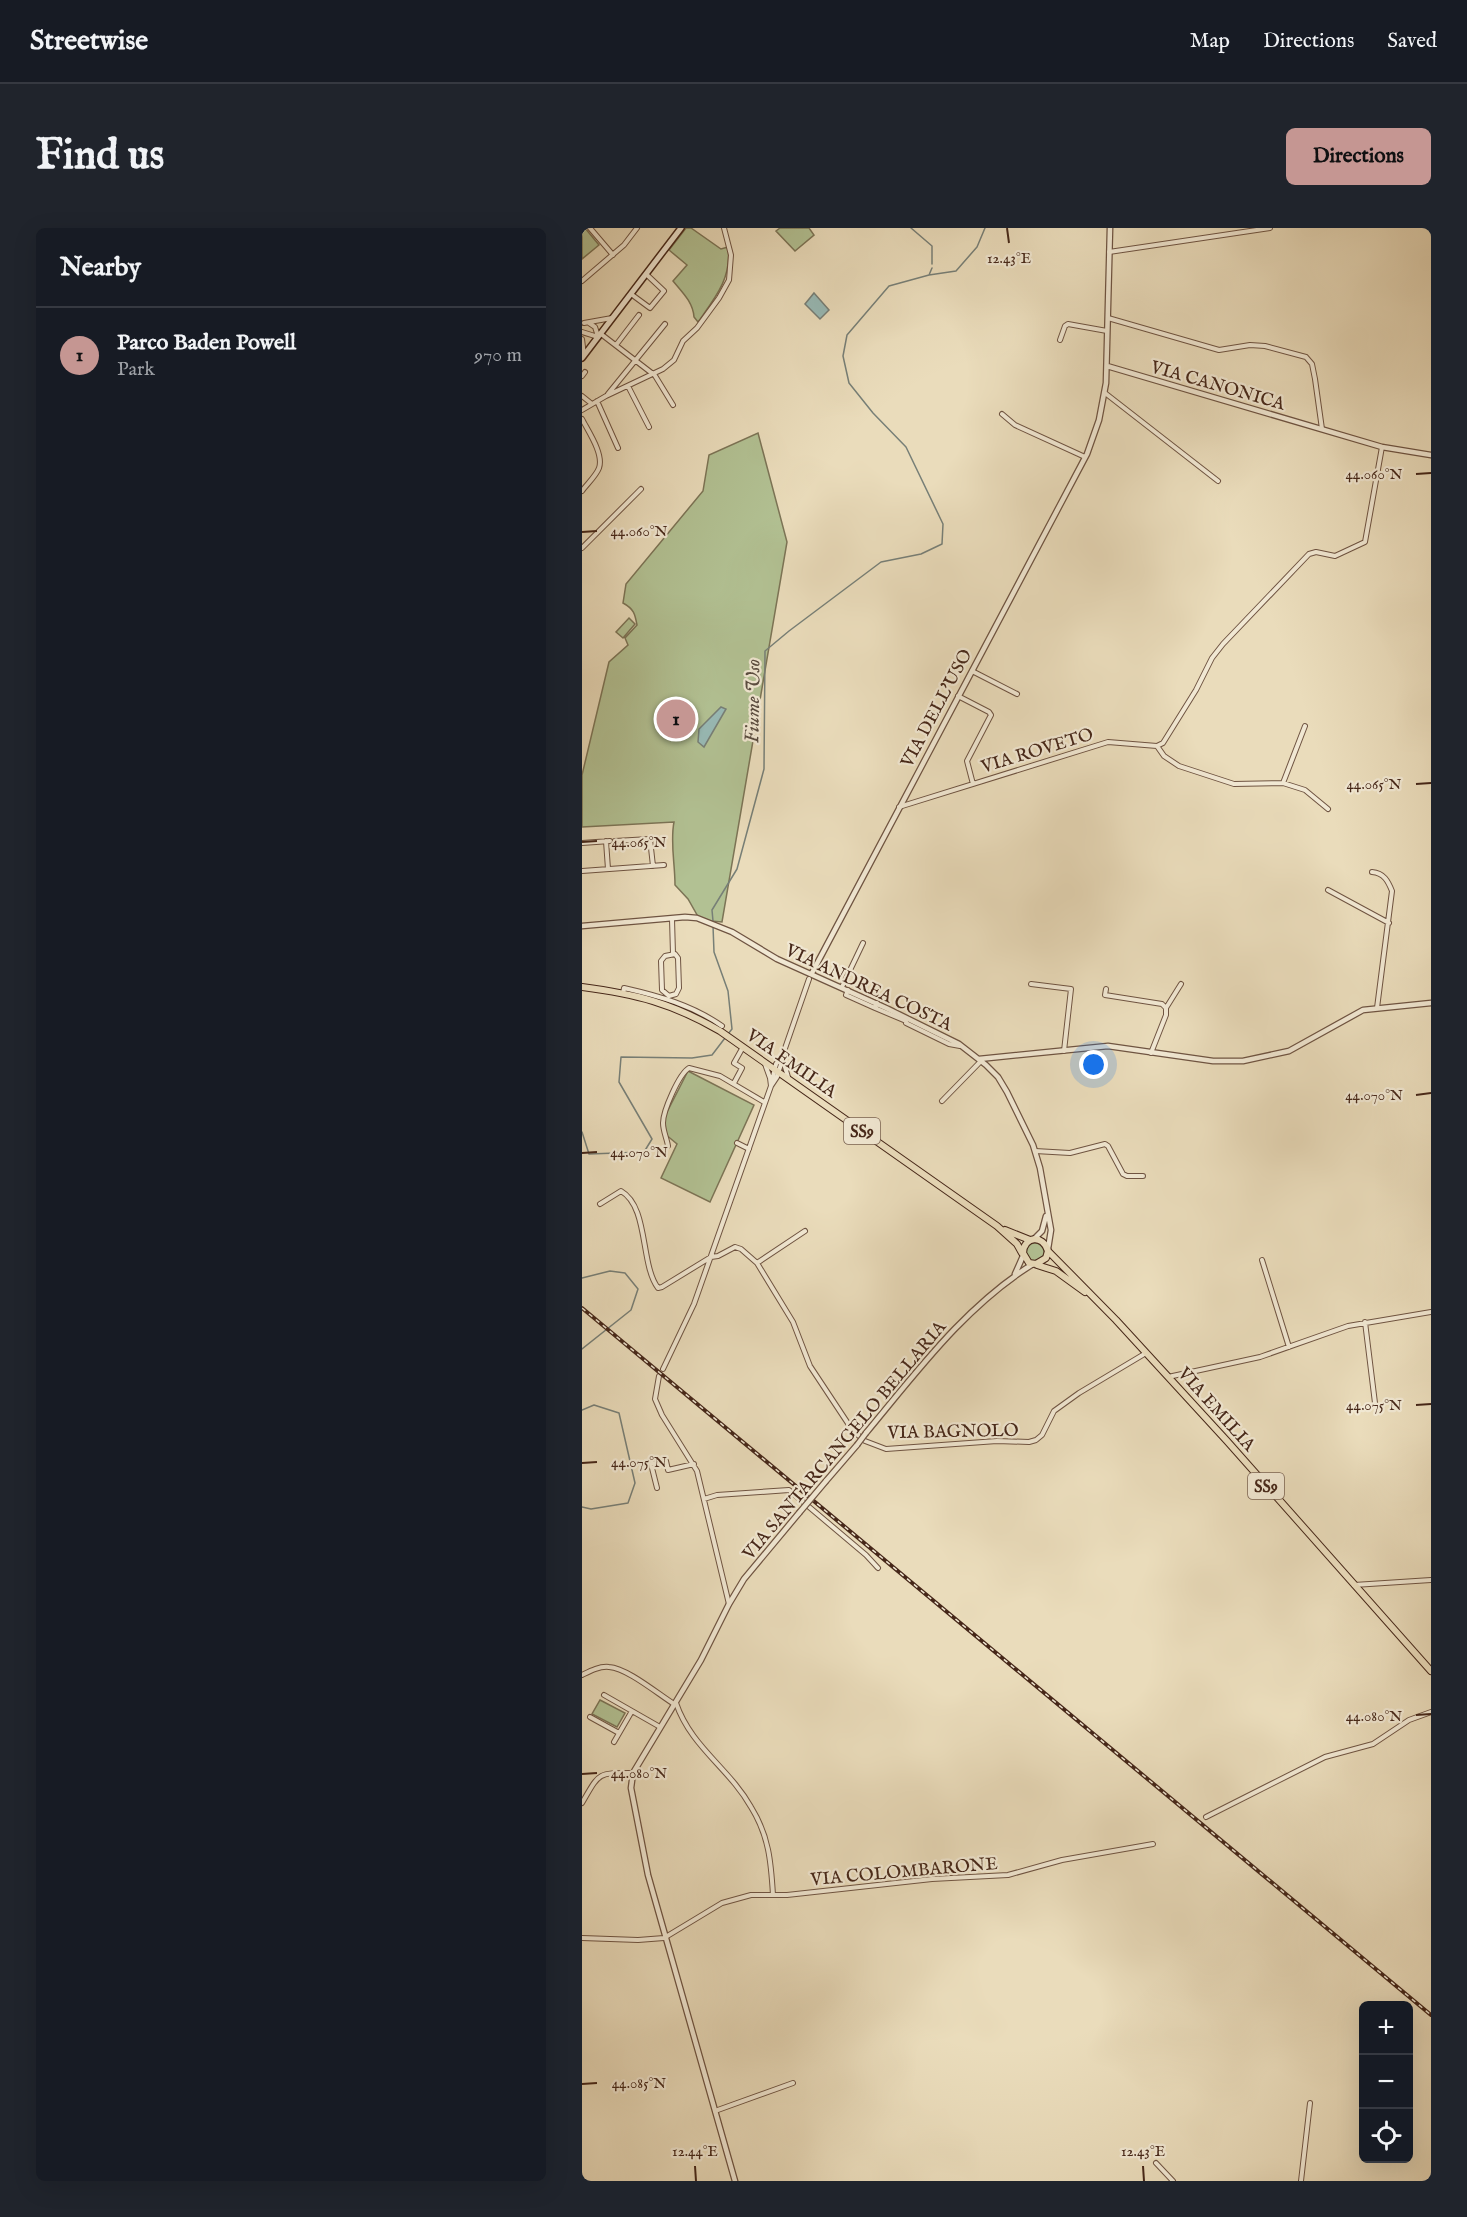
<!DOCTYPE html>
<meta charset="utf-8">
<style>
:root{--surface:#171b24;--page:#20242c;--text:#f1f3f6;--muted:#9ea1a6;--line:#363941;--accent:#c59692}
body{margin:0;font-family:"IM FELL English",serif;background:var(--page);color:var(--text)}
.controls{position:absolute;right:18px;bottom:18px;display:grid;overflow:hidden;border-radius:9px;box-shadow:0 6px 24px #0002}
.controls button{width:54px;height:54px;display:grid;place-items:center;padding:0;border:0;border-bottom:2px solid var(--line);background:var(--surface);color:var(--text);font:30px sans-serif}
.you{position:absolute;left:512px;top:837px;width:21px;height:21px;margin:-15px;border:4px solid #fff;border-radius:50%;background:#1a73e8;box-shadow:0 0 0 9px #1a73e833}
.badge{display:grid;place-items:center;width:39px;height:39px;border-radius:50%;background:var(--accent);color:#111;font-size:20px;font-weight:700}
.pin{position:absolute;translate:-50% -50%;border:3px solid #fff;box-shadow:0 2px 6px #0006}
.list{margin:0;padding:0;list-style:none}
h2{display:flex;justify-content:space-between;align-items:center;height:78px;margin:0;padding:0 24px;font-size:26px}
h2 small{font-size:20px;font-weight:400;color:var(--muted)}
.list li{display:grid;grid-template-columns:39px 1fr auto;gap:18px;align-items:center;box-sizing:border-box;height:96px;padding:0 24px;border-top:2px solid var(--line)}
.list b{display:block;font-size:22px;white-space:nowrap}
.list p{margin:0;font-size:20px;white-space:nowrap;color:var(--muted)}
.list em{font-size:20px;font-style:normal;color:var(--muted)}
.icon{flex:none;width:33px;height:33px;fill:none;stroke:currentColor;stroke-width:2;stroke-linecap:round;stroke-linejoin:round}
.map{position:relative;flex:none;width:849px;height:1953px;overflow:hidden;border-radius:9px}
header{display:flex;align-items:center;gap:36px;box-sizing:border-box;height:84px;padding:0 30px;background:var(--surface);border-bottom:2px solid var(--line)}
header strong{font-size:28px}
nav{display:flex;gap:33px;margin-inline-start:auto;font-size:21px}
.intro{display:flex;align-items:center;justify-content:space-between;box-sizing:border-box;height:144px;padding:0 36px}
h1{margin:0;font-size:42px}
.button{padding:15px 27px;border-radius:9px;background:var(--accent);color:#111;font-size:21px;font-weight:700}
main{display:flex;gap:36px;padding:0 36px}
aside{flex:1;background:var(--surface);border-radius:9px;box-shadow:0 6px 24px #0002}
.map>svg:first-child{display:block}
.green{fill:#b2c193;stroke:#7c7456;stroke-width:1.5}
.water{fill:#98bab6;stroke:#777f77;stroke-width:1.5}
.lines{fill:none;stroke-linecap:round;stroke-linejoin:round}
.stream{stroke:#777f77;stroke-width:1.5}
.minor-casing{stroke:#6f5442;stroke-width:6}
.tertiary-casing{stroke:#6f5442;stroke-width:7}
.secondary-casing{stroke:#462719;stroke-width:8}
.primary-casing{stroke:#462719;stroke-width:8}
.minor{stroke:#f1e8d3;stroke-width:4}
.tertiary{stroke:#f1e8d3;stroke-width:4.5}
.secondary{stroke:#f1e8d3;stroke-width:5}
.primary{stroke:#eadcbb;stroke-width:6}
.rail-casing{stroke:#462719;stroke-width:4}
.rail{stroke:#f1e8d3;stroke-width:1.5;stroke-dasharray:4.5;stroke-linecap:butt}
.tertiary-bridge-casing{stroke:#6f5442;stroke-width:7;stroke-linecap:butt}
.tertiary-bridge{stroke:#f1e8d3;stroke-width:4.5}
.ticks{fill:none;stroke:#462719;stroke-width:2}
.labels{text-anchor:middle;stroke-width:4.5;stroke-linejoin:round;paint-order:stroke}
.shield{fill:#f1e8d3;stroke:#796151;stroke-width:1.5}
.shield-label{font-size:16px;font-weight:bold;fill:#462719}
.street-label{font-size:18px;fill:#462719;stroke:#f1e8d3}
.water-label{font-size:20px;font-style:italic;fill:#5a4c40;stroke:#f1e8d3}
.ticks-label{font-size:15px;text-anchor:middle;fill:#462719;stroke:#f1e8d3;stroke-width:4.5;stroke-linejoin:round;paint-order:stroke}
</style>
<header>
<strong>Streetwise</strong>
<nav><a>Map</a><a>Directions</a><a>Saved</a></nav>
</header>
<div class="intro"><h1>Find us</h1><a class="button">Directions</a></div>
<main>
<aside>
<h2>Nearby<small></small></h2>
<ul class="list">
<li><span class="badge">1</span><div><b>Parco Baden Powell</b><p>Park</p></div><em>970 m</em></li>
</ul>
</aside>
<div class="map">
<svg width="849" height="1953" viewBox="0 0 849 1953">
<rect width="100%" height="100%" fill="#eadcbb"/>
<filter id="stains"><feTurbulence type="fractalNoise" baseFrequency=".00333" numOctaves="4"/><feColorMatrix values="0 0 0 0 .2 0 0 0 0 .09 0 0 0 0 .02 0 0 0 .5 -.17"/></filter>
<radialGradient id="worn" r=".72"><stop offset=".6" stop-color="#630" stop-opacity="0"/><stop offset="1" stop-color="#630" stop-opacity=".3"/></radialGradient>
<path class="green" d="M 0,0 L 3,0 L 17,17 L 0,31 Z
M 104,0 L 109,0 L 139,21 L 146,19 C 150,50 133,70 116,94 L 112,89 C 111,74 100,64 91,53 L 105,37 L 87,22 Z
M 198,0 L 227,0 L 232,7 L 213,23 L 194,3 Z
M 176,205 L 205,314 L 140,694 L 118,692 L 106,671 L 93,657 C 93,635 88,614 92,594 L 0,599 L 0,547 L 27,434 L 46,417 L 43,410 L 55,397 C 53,386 52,381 41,375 L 44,356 L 121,263 L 127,227 Z
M 47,390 L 53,396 L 41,410 L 34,404 Z
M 106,843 L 172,877 L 128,974 L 79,950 L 95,916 L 83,906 L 82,890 Z
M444 1024a9 9 0 1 1 18 0a9 9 0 1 1-18 0Z
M 18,1472 L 43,1485 L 35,1499 L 10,1486 Z"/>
<path class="water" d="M 232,65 L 247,82 L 238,91 L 223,76 Z
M 139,479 L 144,481 L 122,519 L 116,514 L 117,501 Z"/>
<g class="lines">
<path class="stream" d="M 329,0 L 350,18 L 350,36
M 347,47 L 350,40
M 131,693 L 130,682 L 155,641 L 182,541 L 183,423 L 207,403 L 299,334 L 339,326 L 360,316 L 361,296 L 324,219 L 291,185 L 267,155 L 261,128 L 265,107 L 307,58 L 347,47 L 374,43 L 395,19 L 403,0
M 131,698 L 132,724 L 146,763 L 150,801 L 146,806
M 0,904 L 7,926 L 62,924 L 70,911 L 37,854 L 39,829 L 110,830 L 130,827 L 143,810
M 0,1050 L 28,1043 L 43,1045 L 56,1061 L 49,1082 L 0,1121
M 0,1182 L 12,1177 L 37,1185 L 53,1255 L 46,1275 L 9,1281 L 0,1279"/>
<defs>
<path id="minor" d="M 8,0 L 31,27
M 527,24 L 688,0
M 0,53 L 42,17 L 55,0
M 49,66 L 68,80 L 82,63 L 64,46
M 526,90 L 637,122 L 668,117 L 683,118 L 724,129 L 730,136 L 733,151 L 740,201
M 2,95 L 30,90
M 7,95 L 13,99 L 16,108
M 0,104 L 16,109
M 19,106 L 71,146
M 0,111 L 2,127
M 478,112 L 483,98 L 486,96 L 525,103
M 34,117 L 57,87
M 72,146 L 91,177
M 0,148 L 3,144
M 46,158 L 67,199
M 523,165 L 636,253
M 26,166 L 83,96
M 0,168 L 10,176
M 15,173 L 36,220
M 0,182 L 24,168 L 81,141 L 92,132 L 101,113 L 115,100 L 137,70 L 147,52 L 149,27 L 142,0
M 420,186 L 433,197 L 503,229
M 0,191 C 6,203 22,226 17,240 C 14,248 5,256 0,263
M 0,320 L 59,261
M 390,443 L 435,466
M 376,468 L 407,484 L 409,487 L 385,533 L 391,556
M 575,518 L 581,515 L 614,462 L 630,430 L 641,416 L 727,326 L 734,324 L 753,328 L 783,314 L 800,219
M 701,555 L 723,498
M 317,579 L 526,514 L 575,518 L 582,528 L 597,538 L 652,556 L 701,555 L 723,562 L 746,581
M 24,613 L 26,641
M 33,613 L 68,611 L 71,638
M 0,615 L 28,613
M 0,643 L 82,637
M 790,644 C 802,645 806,653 810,663 L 795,780
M 746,662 L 807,695
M 90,691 L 91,726
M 93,726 L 96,730 L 97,760 L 94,766 L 87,768 L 80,762 L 79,733 L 83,728 Z
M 449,756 L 489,761 L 482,823
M 260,759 L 281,715
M 524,761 L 523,767 L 580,776 L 584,780
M 266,762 L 264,767 L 293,780 L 295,775
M 41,765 L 42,760 C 77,768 110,777 140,798
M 293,780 L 324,793
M 324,795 L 367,816 L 378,818
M 569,825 L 584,787 L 584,780 L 599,756
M 206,849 L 200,829 L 227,751
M 190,853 L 194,836 L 199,830
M 152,855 L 160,840 L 152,835 L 161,819
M 189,858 L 195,849 L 200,833
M 360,873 L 399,833
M 155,915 L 167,921
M 86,918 C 85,911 81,903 81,895 C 81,883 97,846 107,840 L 138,848 L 182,874
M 453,923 L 488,925 L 523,916 L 526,918 L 541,946 L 545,948 L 561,948
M 18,976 L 39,963 C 67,979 58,1036 76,1060 L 80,1059 L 129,1029 L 136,1028 L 153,1019 L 159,1021 L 175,1035 L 211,1094 L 228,1138 L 271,1203 L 283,1213 L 304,1221 L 415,1213 L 447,1214 L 454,1212 L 460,1207 L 472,1183 L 497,1165 L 564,1125
M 680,1032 L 707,1119
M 175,1035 L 223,1003
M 783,1094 L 793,1175
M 81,1141 L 112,1076 L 189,858 L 188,850 L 183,836
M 77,1148 L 73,1171 L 80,1187 L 115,1243 L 147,1376
M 586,1149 L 678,1129 L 766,1098 L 849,1084
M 75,1260 L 69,1236 L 84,1233 L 86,1242 L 112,1236
M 122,1271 L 135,1267 L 207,1262 L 284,1327 L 296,1340
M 772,1357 L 849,1352
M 0,1447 C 8,1443 17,1438 27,1439 C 45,1440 76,1466 92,1476
M 22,1467 L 78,1499
M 94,1475 C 109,1519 147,1540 169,1579 C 187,1608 189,1634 191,1667
M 8,1489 L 37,1505
M 32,1514 L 50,1483
M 0,1575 C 18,1544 15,1545 51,1545
M 624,1589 L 743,1529 L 791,1516 L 827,1492 L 849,1484
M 0,1710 L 56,1712 L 82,1710 L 140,1675 L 169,1667 L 205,1667 L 350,1651 L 426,1647 L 480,1632 L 571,1616
M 133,1883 L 211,1855
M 574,1935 L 591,1953
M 719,1953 L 728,1875"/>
<path id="tertiary" d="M 525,138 L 800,219 L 849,227
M 0,698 L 103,689 L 115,690 L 150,704 L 195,731 L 304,780 L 377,816 L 404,837 L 416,849 L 425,864 L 451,917 L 458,940 L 469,1002 L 466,1021
M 230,745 L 505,226 L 517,192 L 524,155 L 528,0
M 397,831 L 526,818 L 631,833 L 661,833 L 707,823 L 781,782 L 849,775
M 452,1011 L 460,1003 L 464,988
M 433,1046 L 441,1028
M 284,1205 C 334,1145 383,1078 451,1036
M 244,1253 L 275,1217
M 153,1953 L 66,1647 L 49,1560 L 51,1545 L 119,1432 L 147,1376 L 162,1351 L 217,1285"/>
<path id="secondary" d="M 0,130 L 99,0"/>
<path id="primary" d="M 0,759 C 54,766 90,775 138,803 L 415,998 L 435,1016 L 440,1025
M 423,1002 L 448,1012
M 466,1023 L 464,1030 L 454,1036 L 447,1035 L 441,1025 C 442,1008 461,1006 466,1023 L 534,1092 L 645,1213 L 849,1443
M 455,1037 L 474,1043 L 503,1064"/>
</defs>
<use href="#minor" class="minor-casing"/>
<use href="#tertiary" class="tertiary-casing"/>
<use href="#secondary" class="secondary-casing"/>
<use href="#primary" class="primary-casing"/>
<use href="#minor" class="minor"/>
<use href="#tertiary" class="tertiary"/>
<use href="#secondary" class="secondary"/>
<use href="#primary" class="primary"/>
<defs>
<path id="rail" d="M 0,1080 L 849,1787"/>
</defs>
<use href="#rail" class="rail-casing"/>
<use href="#rail" class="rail"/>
<defs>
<path id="tertiary-bridge" d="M 275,1217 L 284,1205
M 217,1285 L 244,1253"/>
</defs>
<use href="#tertiary-bridge" class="tertiary-bridge-casing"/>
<use href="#tertiary-bridge" class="tertiary-bridge"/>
</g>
<path class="ticks" d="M 425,0 L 427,15M 834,246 L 849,245M 0,304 L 15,303M 834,556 L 849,555M 0,614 L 15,613M 834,867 L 849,865M 0,925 L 15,924M 834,1177 L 849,1176M 0,1235 L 15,1234M 834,1487 L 849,1486M 0,1546 L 15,1545M 0,1856 L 15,1855M 113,1938 L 114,1953M 561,1938 L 562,1953"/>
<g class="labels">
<g class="shield">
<rect x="262" y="890" width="36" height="26" rx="4.5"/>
<rect x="666" y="1245" width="36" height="26" rx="4.5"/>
</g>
<g class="shield-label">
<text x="280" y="909">SS9</text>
<text x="684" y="1264">SS9</text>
</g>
<g class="street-label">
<text transform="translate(636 157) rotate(16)" y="6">VIA CANONICA</text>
<text transform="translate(354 480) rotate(-62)" y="6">VIA DELL'USO</text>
<text transform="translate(455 522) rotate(-17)" y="6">VIA ROVETO</text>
<text transform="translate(287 759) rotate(25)" y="6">VIA ANDREA COSTA</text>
<text transform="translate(210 835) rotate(35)" y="6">VIA EMILIA</text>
<text transform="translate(635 1181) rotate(48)" y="6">VIA EMILIA</text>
<text transform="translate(371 1203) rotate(-1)" y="6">VIA BAGNOLO</text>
<text transform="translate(262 1212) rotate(-50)" y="6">VIA SANTARCANGELO BELLARIA</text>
<text transform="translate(322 1643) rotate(-5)" y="6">VIA COLOMBARONE</text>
</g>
<g class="water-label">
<text transform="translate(170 473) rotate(-89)" y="7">Fiume Uso</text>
</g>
</g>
<g class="ticks-label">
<text x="427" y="35">12.43°E</text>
<text x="792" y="251">44.060°N</text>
<text x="57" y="308">44.060°N</text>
<text x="792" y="561">44.065°N</text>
<text x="57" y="619">44.065°N</text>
<text x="792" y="872">44.070°N</text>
<text x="57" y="929">44.070°N</text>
<text x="792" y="1182">44.075°N</text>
<text x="57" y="1239">44.075°N</text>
<text x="792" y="1493">44.080°N</text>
<text x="57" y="1550">44.080°N</text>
<text x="57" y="1860">44.085°N</text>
<text x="113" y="1928">12.44°E</text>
<text x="561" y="1928">12.43°E</text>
</g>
<rect width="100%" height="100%" filter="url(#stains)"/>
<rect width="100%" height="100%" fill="url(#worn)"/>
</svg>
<div class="controls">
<button>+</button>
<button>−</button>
<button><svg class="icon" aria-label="locate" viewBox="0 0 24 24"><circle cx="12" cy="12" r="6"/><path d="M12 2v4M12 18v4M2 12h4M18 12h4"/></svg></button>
</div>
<div class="you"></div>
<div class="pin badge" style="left:94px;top:491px">1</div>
</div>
</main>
